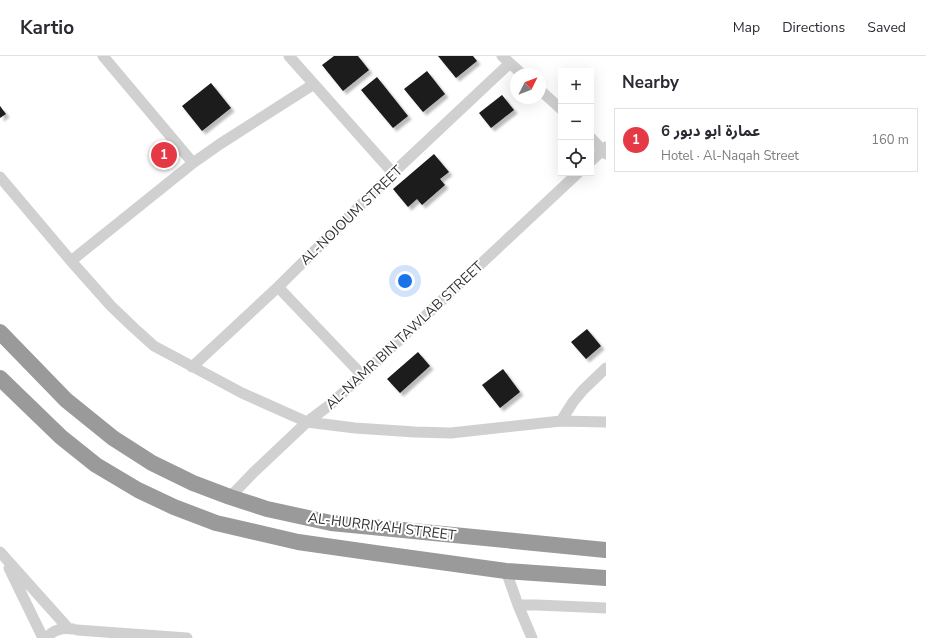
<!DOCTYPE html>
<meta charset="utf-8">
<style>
:root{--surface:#fff;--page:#f2f2f3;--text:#2b2b33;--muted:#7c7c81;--line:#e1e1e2;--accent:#e63946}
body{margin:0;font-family:"Nunito Sans","Noto Sans Arabic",sans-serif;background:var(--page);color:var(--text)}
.controls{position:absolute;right:12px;top:12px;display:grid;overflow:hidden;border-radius:0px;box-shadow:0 4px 16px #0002}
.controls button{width:36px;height:36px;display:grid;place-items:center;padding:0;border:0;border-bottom:1px solid var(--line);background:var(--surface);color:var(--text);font:20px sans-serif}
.compass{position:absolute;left:510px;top:12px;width:36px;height:36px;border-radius:50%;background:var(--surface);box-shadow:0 4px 16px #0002;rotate:48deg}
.you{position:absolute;left:405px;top:225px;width:14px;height:14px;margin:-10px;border:3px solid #fff;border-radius:50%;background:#1a73e8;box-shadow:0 0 0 6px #1a73e833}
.badge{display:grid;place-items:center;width:26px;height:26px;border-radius:50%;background:var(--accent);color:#fff;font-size:13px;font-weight:700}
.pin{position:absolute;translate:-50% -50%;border:2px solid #fff;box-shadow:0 1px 4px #0006}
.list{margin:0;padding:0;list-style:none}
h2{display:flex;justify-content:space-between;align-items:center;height:52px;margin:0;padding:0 16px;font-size:17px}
h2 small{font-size:13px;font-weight:400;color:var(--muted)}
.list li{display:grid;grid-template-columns:26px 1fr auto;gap:12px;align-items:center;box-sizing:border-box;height:64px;margin:0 8px 8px;padding:0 8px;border:1px solid var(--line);border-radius:0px}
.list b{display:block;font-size:15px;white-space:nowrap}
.list p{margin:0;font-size:13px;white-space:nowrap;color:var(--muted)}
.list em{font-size:13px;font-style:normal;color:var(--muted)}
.icon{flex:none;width:22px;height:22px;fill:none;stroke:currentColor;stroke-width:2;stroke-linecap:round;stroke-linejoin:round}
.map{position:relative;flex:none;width:606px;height:582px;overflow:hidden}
header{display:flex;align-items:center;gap:24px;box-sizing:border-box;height:56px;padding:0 20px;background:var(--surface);border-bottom:1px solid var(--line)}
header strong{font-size:19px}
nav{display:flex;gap:22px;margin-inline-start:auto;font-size:14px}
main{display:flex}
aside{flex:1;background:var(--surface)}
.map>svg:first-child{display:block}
.building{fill:#1a1a1a;filter:url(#shadow)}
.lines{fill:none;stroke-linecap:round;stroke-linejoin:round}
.minor{stroke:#d0d0d0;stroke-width:11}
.highway{stroke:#9a9a9a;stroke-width:16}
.labels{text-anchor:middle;stroke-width:4;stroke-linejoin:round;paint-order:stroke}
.street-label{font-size:14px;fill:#333;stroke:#fff}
</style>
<header>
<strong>Kartio</strong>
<nav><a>Map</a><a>Directions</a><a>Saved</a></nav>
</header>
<main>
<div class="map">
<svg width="606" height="582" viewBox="0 0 606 582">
<defs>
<filter id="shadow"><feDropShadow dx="3.5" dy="3.5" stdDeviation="1" flood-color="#0004"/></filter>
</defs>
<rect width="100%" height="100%" fill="#fff"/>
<path class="building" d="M 334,0 L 358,0 L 369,14 L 343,35 L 322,9 Z
M 438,0 L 473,0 L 477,5 L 456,22 Z
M 427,15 L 445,38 L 423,56 L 404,33 Z
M 377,21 L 408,60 L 393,72 L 361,34 Z
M 211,27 L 231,52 L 202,75 L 182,50 Z
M 502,39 L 514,54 L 491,72 L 479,57 Z
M 0,50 L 6,58 L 0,62 Z
M 434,98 L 449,116 L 440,123 L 445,129 L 422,149 L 417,143 L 408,151 L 393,133 Z
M 587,273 L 601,290 L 586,303 L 571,286 Z
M 418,296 L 430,310 L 400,337 L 387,323 Z
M 503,313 L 520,336 L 500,352 L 482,329 Z"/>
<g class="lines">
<path class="minor" d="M 103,0 L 193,107
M 289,0 L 393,117
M 502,0 L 522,18
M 540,34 L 561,53
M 591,82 L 606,98
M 591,105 L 606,91
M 0,121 L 71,205 L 111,250 L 134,272 L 154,290 L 242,337 L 307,366 L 355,372 L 415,376 L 451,377 L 561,365 L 606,366
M 71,205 L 193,107 L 220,88 L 314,28
M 278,231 L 362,319
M 192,311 L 278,231 L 393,117 L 510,7
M 561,365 L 573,346 L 583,334 L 606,312
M 230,441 L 253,417 L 307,366 L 331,348 L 362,319 L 578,117
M 0,496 L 68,572
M 9,512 L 43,582
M 506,515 L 518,549 L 532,582
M 518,549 L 537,549 L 606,552
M 77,574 L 187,582
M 46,582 C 53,574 62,571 73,573"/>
<path class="highway" d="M 0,276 L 66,344 L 113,382 L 152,407 L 193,427 L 230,441 L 267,453 L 331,467 L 606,494
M 0,322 L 61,381 L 96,409 L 138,434 L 174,451 L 216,467 L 298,486 L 375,497 L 506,515 L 606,522"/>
</g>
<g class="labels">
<g class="street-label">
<text transform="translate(351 159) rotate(-44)" y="5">AL-NOJOUM STREET</text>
<text transform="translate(404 279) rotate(-43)" y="5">AL-NAMR BIN TAWLAB STREET</text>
<text transform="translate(382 470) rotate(7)" y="5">AL-HURRIYAH STREET</text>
</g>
</g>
</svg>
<div class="controls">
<button>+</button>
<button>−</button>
<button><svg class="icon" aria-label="locate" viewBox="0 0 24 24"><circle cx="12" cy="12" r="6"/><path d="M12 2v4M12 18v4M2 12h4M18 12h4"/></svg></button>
</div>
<svg class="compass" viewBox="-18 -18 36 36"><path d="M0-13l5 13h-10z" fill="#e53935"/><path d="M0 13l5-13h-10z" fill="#7c7c81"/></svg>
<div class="you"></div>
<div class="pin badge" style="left:164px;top:99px">1</div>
</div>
<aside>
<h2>Nearby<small></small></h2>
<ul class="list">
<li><span class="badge">1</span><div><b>عمارة ابو دبور 6</b><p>Hotel · Al-Naqah Street</p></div><em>160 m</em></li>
</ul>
</aside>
</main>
